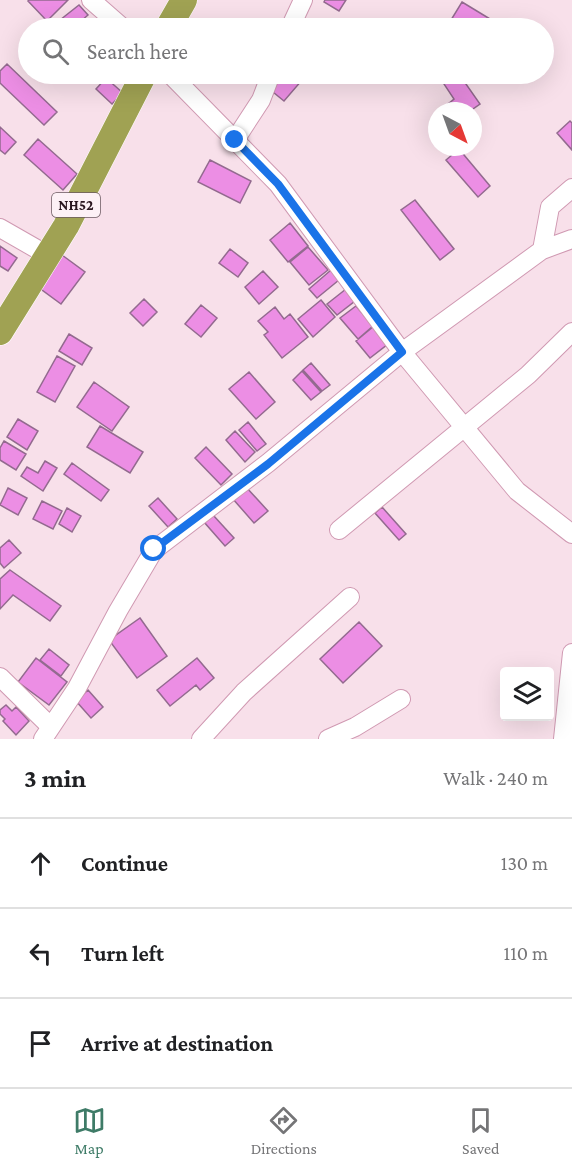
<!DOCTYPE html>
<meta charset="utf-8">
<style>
:root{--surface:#fff;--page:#f2f2f2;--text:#202124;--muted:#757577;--line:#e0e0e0;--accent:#3e7b67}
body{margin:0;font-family:"Crimson Pro",serif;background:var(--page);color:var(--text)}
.controls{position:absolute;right:18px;bottom:18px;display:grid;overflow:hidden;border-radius:6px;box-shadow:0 6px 24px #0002}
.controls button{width:54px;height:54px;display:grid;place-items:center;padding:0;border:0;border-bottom:2px solid var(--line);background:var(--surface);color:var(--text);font:30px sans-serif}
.compass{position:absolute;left:428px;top:102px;width:54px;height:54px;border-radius:50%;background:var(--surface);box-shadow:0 6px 24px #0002;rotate:139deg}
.stop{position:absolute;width:18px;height:18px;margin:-14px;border:4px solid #1a73e8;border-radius:50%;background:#fff}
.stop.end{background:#1a73e8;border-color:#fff;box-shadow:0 2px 6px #0008}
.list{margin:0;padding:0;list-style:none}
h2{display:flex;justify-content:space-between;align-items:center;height:78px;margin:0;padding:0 24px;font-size:26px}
h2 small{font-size:20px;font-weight:400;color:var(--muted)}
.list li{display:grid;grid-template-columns:39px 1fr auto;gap:18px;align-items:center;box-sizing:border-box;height:90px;padding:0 24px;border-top:2px solid var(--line)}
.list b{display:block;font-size:22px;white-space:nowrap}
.list em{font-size:20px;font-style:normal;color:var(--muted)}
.icon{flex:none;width:33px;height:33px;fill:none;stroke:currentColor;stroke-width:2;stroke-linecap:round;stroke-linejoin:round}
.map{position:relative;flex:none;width:572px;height:739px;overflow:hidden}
.search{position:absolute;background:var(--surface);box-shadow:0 6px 24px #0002;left:18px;right:18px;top:18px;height:66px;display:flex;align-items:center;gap:15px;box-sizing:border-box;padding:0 21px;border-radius:33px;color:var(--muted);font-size:22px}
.sheet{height:348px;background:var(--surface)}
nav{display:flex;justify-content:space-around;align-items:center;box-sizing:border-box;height:84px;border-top:2px solid var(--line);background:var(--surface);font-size:16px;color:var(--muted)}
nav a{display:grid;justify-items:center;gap:3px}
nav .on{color:var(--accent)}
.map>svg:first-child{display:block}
.building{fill:#ec8ee4;stroke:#936a8f;stroke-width:1.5}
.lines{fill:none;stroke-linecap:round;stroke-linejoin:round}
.minor-casing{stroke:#d099b2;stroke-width:20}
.highway-casing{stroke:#fff;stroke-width:27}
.minor{stroke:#fff;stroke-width:18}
.highway{stroke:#a0a253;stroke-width:26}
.route{stroke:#1a73e8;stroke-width:8}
.labels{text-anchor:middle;stroke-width:5;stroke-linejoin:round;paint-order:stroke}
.shield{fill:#fdf1f6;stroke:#695860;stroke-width:1.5}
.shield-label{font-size:15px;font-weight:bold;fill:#2a161f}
</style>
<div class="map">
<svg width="572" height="739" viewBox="0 0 572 739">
<rect width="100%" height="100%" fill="#f8e0ea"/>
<path class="building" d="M 29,0 L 68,0 L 47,21 L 28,1 Z
M 325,0 L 346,0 L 339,11 L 324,2 Z
M 462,2 L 500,25 L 498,28 L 465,28 L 451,20 Z
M 79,5 L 88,15 L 73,28 L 68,28 L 60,20 Z
M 7,64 L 57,112 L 44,125 L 0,83 L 0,71 Z
M 280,74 L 296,74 L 303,79 L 284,101 L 268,88 Z
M 452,74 L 459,74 L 480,104 L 470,111 L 443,111 L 442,109 L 454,99 L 442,81 Z
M 106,78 L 123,93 L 112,104 L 96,89 Z
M 570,121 L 572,123 L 572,150 L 557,133 Z
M 0,127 L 16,142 L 5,154 L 0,150 Z
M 38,139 L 77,174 L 63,190 L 24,155 Z
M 459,149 L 490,186 L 478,197 L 446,160 Z
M 210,160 L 251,181 L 240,203 L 198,182 Z
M 415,200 L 454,249 L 440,260 L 401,210 Z
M 290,223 L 308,246 L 288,262 L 270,240 Z
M 0,246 L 17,258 L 8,271 L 0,266 Z
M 308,247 L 328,270 L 309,285 L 290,262 Z
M 230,249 L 248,263 L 238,277 L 219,263 Z
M 62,255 L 85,272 L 61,304 L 38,287 Z
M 331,270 L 339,280 L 317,298 L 309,289 Z
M 263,271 L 278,287 L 259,304 L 245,287 Z
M 346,289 L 355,301 L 337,315 L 327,304 Z
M 144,299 L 157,312 L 143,326 L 130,313 Z
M 321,300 L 335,317 L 313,337 L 298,319 Z
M 201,305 L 217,318 L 201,337 L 185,324 Z
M 356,306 L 373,326 L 358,339 L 340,318 Z
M 275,307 L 284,319 L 290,314 L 308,337 L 282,358 L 264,335 L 268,332 L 258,321 Z
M 374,326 L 388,344 L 370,358 L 356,341 Z
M 69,334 L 92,348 L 82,365 L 59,351 Z
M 57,356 L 75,366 L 55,402 L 37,392 Z
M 311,363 L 330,385 L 322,391 L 303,370 Z
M 302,371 L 321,392 L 311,400 L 293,380 Z
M 249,372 L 275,402 L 256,419 L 229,389 Z
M 94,382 L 129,407 L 112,431 L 77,407 Z
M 18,419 L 38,431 L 27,450 L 7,437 Z
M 248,422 L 266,444 L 257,451 L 239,430 Z
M 100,426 L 143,452 L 130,473 L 87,447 Z
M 235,431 L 255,452 L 245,462 L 226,440 Z
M 4,441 L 26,454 L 16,470 L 0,460 L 0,448 Z
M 206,447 L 232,474 L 221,485 L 195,458 Z
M 45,461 L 57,468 L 43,491 L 21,476 L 27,467 L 38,473 Z
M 72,463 L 109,490 L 101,501 L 64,474 Z
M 246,487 L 268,511 L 254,523 L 233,499 Z
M 8,488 L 27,498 L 18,515 L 0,505 Z
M 158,498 L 177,519 L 168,527 L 149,506 Z
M 42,501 L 62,511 L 53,529 L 33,519 Z
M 382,507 L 406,534 L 399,540 L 375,513 Z
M 67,508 L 81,516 L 72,532 L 59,524 Z
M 213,515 L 234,538 L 225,546 L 204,522 Z
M 9,540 L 21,553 L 4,568 L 0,563 L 0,548 Z
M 10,570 L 61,606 L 50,621 L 13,595 L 0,609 L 0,579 Z
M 140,618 L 167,656 L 137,678 L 109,640 Z
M 359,622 L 382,646 L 343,683 L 320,659 Z
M 49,649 L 69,665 L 61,676 L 40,660 Z
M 36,658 L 67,682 L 49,705 L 18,682 Z
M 197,658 L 214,678 L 200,690 L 196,685 L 170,706 L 157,690 Z
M 88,690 L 103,707 L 91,718 L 76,701 Z
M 6,705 L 12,711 L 16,707 L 29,721 L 16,735 L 3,721 L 5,719 L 0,714 L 0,710 Z"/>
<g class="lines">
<defs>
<path id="minor" d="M 91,0 L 123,28
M 290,28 L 303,0
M 170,74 L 278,184 L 402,352 L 517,491 L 572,534
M 235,140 L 261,100 L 271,74
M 0,228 L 49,256
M 542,250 L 550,207 L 572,188
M 339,530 L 528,375 L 572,332
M 0,677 L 51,727
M 43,739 L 77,688 L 118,611 L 154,550 L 268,463 L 402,352 L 542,250 L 572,239
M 201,739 L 244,692 L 350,597
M 328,739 L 355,727 L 401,699
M 563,739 L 572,653"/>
<path id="highway" d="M 168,28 L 184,0
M 0,332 L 66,226 L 144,74"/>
</defs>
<use href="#minor" class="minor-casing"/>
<use href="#highway" class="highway-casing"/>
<use href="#minor" class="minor"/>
<use href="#highway" class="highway"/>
</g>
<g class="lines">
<path class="route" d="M 154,549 L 268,464 L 402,352 L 278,184 L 235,140"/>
</g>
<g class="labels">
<rect class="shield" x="52" y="193" width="48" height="24" rx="4.5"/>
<g class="shield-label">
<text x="76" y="210">NH52</text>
</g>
</g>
</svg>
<div class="controls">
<button><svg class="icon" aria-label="layers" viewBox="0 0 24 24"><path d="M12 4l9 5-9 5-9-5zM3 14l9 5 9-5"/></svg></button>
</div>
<svg class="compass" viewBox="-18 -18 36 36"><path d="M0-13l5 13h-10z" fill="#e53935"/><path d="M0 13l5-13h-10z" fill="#757577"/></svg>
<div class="stop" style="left:154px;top:549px"></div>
<div class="stop end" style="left:235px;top:140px"></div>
<div class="search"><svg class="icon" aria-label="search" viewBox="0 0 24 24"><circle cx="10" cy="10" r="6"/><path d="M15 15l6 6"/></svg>Search here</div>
</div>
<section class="sheet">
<h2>3 min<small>Walk · 240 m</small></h2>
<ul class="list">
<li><svg class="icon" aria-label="ahead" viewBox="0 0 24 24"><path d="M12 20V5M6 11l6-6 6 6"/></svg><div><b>Continue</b></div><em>130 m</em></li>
<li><svg class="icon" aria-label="left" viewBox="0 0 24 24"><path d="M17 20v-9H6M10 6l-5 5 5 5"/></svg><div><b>Turn left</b></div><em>110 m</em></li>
<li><svg class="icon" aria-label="arrive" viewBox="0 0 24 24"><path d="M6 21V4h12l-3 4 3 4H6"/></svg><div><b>Arrive at destination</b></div></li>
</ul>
</section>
<nav>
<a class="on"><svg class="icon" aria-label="map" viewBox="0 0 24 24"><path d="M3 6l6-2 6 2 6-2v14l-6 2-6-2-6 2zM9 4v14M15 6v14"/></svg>Map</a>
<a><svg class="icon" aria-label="directions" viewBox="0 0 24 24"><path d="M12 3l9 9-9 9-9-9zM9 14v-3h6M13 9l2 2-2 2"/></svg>Directions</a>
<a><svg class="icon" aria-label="saved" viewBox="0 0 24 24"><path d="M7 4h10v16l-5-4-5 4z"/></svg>Saved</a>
</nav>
